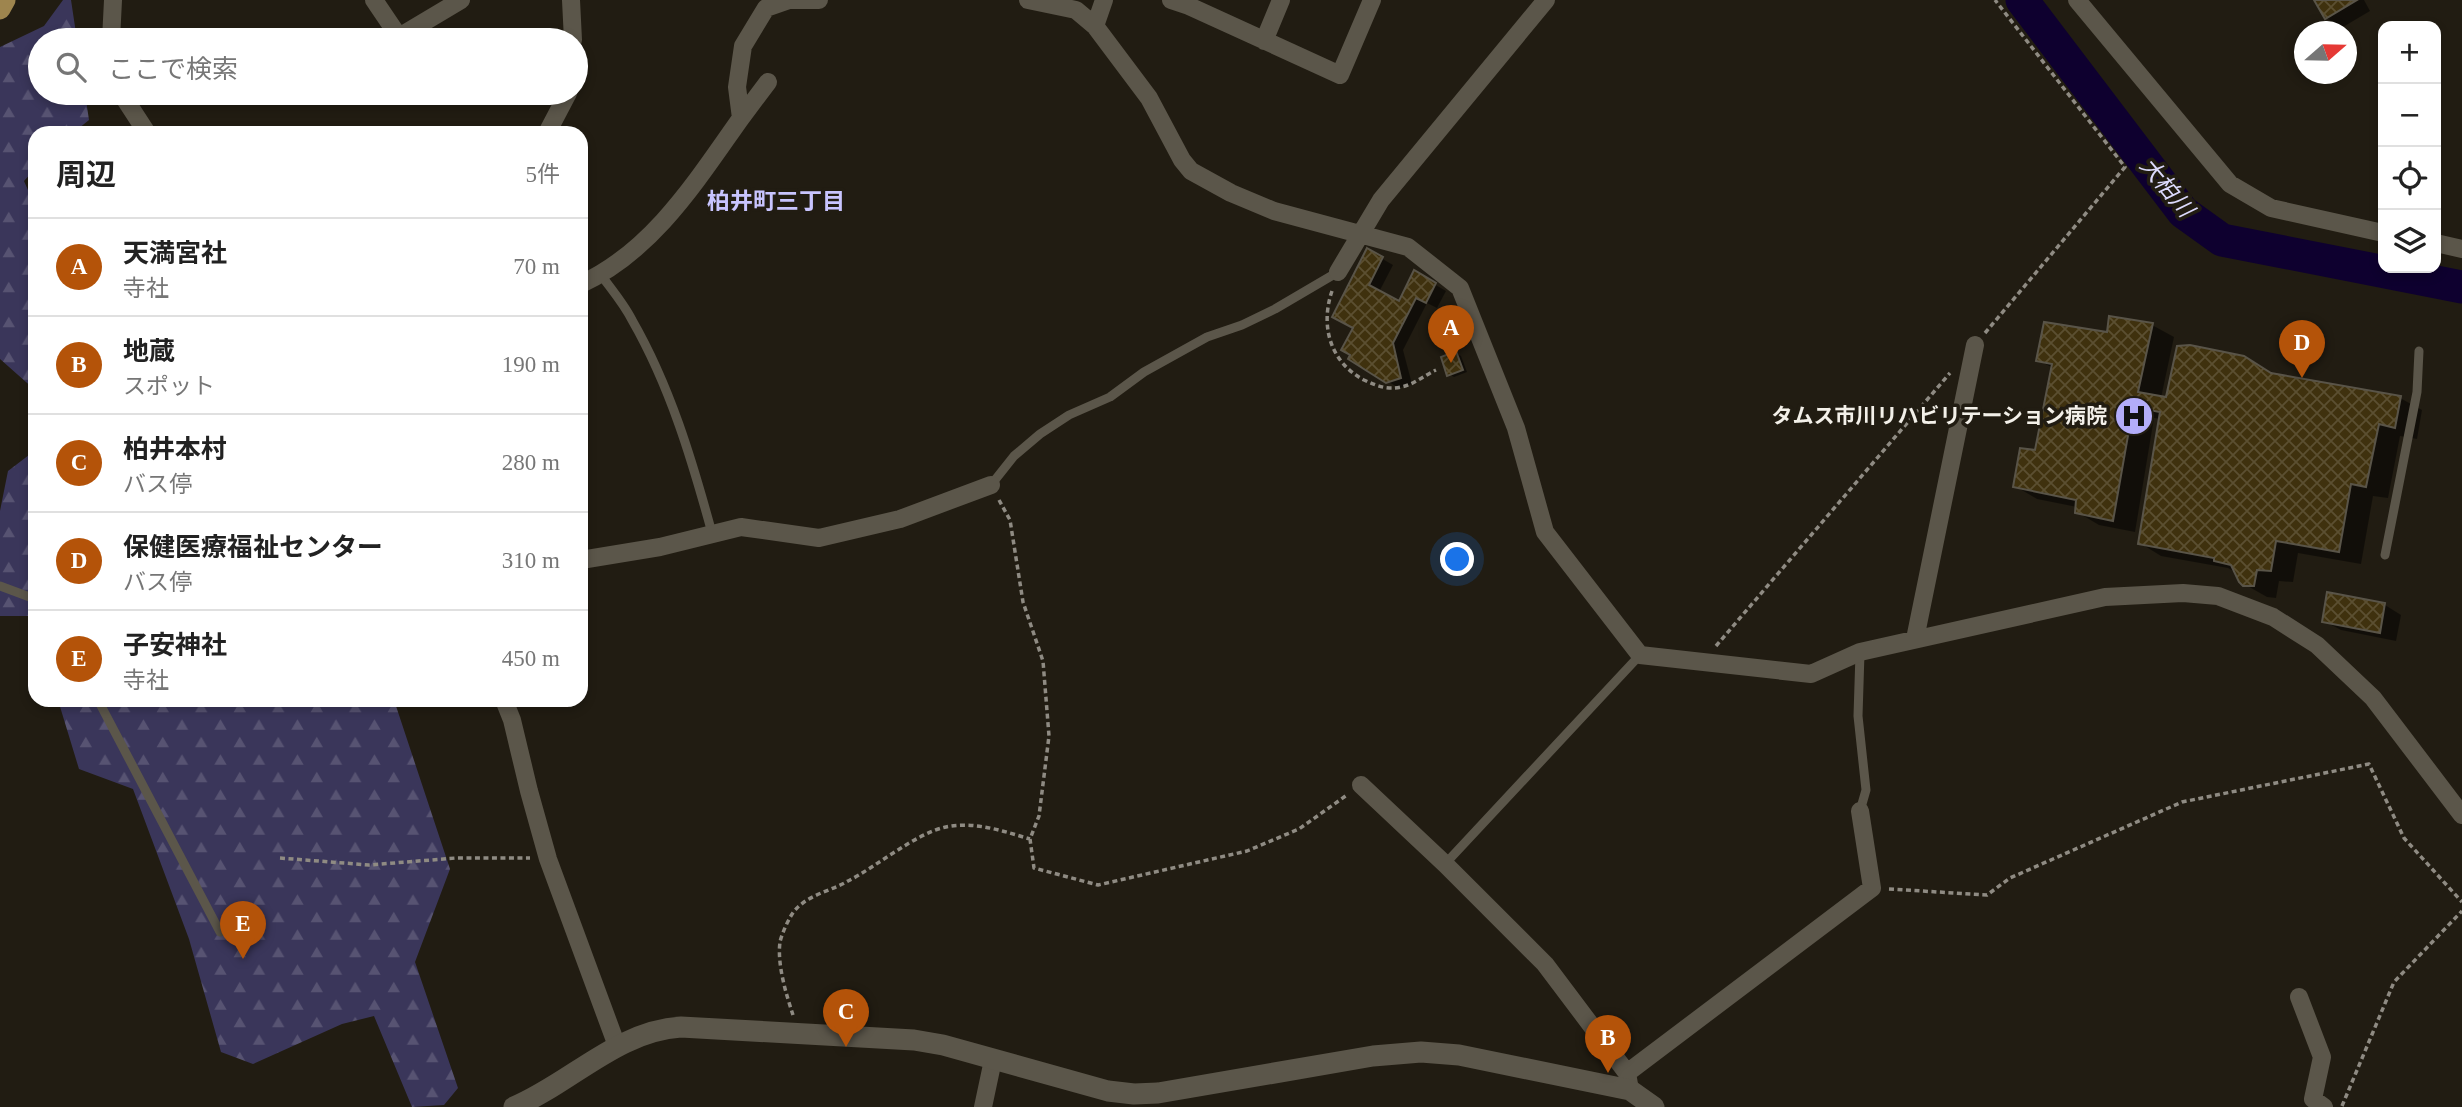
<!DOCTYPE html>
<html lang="ja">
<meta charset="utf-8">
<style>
:root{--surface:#fff;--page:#f2f2f2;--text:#222;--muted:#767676;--line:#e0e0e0;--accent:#b45309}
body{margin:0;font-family:"Times New Roman","Noto Sans JP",serif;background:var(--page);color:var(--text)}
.controls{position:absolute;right:21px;top:21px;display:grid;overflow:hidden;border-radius:14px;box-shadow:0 4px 10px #0003}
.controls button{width:63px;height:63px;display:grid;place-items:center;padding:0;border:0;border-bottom:2px solid var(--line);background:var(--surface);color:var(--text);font:35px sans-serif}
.compass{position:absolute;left:2294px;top:21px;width:63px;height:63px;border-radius:50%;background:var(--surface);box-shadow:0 4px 10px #0003;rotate:70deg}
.you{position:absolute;left:1458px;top:560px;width:24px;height:24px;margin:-18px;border:5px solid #fff;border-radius:50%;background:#1a73e8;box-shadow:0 0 0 10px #1a73e833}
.badge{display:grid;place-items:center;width:46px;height:46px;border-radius:50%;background:var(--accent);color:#fff;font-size:23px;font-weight:700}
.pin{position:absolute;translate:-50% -58px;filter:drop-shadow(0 2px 4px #0008)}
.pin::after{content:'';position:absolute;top:37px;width:24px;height:21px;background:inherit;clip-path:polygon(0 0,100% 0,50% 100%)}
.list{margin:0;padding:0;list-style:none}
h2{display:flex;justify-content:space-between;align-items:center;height:91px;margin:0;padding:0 28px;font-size:30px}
h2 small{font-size:23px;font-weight:400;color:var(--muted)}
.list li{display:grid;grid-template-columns:46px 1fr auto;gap:21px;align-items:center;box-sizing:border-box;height:98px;padding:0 28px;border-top:2px solid var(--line)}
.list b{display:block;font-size:26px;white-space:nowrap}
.list p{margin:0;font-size:23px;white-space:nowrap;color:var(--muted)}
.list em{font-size:23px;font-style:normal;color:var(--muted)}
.icon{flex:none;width:38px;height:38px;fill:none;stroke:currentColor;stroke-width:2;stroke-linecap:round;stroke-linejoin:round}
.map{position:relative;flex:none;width:2462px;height:1107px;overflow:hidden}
.search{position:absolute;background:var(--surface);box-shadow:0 4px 10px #0003;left:28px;top:28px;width:560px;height:77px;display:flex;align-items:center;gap:18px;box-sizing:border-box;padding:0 24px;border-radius:38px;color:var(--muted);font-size:26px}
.panel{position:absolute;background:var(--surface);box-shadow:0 4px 10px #0003;left:28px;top:126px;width:560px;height:581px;border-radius:21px}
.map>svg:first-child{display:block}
.forest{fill:url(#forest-firs)}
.shadow{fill:#0007}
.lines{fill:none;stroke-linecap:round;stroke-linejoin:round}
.river{stroke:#0e002f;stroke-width:33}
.building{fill:url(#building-cross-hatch);stroke:#595448;stroke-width:2}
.path{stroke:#8f8b83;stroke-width:3.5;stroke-dasharray:5 3.5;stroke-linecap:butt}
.service{stroke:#5b564a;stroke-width:9}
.minor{stroke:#5b564a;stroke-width:18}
.tertiary{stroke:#5b564a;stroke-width:21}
.primary{stroke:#9e854e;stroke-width:21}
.labels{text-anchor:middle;stroke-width:7;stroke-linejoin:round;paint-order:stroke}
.poi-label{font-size:21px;font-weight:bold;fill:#f3f0e9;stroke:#211c12;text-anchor:end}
.water-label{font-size:23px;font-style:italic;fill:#dcdafd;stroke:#211c12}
.neighbourhood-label{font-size:23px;font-weight:bold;fill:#c8c4fe;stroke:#211c12}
</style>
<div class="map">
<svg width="2462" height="1107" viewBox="0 0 2462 1107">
<defs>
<pattern id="forest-firs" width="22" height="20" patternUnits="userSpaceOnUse" patternTransform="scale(1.75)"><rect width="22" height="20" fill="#3a365a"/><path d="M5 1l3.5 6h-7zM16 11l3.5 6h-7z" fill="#575372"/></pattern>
<pattern id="building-cross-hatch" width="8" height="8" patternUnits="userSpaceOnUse" patternTransform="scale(1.75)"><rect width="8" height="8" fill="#3f310e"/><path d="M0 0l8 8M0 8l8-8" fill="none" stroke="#5b4f31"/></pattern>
</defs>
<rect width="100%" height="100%" fill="#211c12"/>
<path class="forest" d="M 63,0 L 71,0 L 77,40 L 40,40 L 40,93 L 85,93 L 89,120 L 73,133 L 35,133 L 35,169 L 24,181 L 35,206 L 35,390 L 0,359 L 0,47 L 44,26 Z
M 35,447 L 35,624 L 32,616 L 0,616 L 0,511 L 8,471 L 29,455 Z
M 58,700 L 394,700 L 450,869 L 415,962 L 458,1088 L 444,1105 L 412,1107 L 374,1016 L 342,1024 L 253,1064 L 221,1052 L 189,939 L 133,789 L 79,769 Z"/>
<path class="shadow" d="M 2316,0 L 2364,0 L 2370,11 L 2343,27 L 2326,18 Z
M 1367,250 L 1393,265 L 1379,292 L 1400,303 L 1415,273 L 1446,291 L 1437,308 L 1427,303 L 1403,350 L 1412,384 L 1399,388 L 1387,381 L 1355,328 Z
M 2152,325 L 2174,337 L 2161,398 L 2168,399 L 2272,375 L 2400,398 L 2422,410 L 2417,439 L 2400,436 L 2388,498 L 2373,496 L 2361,564 L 2298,553 L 2293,582 L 2279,581 L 2276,598 L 2267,597 L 2244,584 L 2237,573 L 2228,568 L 2161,556 L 2140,543 L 2161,419 L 2154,418 L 2135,532 L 2099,525 L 2077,512 L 2077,507 L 2037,499 L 2015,486 L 2036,451 L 2053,368 L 2038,360 L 2108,334 Z
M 1456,353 L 1461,356 L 1467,372 L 1454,377 L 1449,374 Z
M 2385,605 L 2401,615 L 2396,641 L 2341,630 L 2324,621 Z"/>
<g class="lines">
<path class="river" d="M 2022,0 L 2183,212 L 2222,240 L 2462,287"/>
</g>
<path class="building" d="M 2314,0 L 2357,0 L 2325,19 Z
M 1367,248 L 1383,257 L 1369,285 L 1399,301 L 1414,270 L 1436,283 L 1426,303 L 1416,298 L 1393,343 L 1401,378 L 1386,383 L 1348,359 L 1350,355 L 1341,350 L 1353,328 L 1332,317 Z
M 2109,316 L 2153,323 L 2138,392 L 2166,397 L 2177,346 L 2190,345 L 2244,356 L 2271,373 L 2401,396 L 2395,428 L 2379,424 L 2366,487 L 2351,484 L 2339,552 L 2276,541 L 2271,571 L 2257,570 L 2254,586 L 2243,586 L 2239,582 L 2231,565 L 2214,561 L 2214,558 L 2138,544 L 2160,412 L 2133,407 L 2113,521 L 2075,513 L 2076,500 L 2013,487 L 2020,448 L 2035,450 L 2052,364 L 2036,361 L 2044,322 L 2107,332 Z
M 1456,351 L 1463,370 L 1447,376 L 1441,357 Z
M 2327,592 L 2385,603 L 2380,633 L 2322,622 Z"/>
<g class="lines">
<path class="path" d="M 1332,291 C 1320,326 1330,362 1364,380 C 1377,386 1387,390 1401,387 C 1413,385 1425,375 1436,370
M 1985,333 L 2125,167 L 1995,0
M 999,500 L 1010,520 L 1023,602 L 1043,661 L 1049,736 L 1039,816 L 1030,839 L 1034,868 L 1098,885 L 1247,851 L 1299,829 L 1347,795
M 1716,646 L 1950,373
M 280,858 L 369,865 L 456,858 L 530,858
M 1889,889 L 1987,895 L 2010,878 L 2182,802 L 2369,764 L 2404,838 L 2462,902
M 793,1015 C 786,994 777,964 780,942 C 782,933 790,915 796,909 C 810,894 831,891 848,881 C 876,867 916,833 946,827 C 974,821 1003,831 1030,839
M 2342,1106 L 2394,982 L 2462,911"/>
<path class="service" d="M 601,275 C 612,290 624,304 632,320 C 670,386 692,460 712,533
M 991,485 L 1014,456 L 1040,434 L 1069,415 L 1110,397 L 1144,372 L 1207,337 L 1242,325 L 1275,309 L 1338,272
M 2385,555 L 2417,392 L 2419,351
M 0,586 L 35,599
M 98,700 L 220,932
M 1860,811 L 1866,790 L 1858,716 L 1860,653
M 1445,864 L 1640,655"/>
<path class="minor" d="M 374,0 L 399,37 L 461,0
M 571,0 L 573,40
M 788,0 L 819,0
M 1028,0 L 1076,10 L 1095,26 L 1149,98 L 1182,160 L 1191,171 L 1231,193 L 1274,211 L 1408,247 L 1460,288 L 1516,428 L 1545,532 L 1640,655 L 1811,674 L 1860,652 L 2105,597 L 2183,593 L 2218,596 L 2273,617 L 2317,645 L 2373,698 L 2462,815
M 1171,0 L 1189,6 L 1340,75 L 1372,0
M 2077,0 L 2230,184 L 2271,208 L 2383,233
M 1095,26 L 1104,0
M 111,40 L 113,0
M 1264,41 L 1281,0
M 121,93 L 147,133
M 741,118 L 768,82
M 547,133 L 568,93
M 2436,243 L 2462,249
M 1338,272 L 1381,200 L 1546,0
M 581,284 C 653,251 697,180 741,118 L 737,87 L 743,46 L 766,8 L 789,0
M 581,560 L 660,547 L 741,527 L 819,538 L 900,519 L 991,485
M 1915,639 L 1975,345
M 504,700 L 512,720 L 529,791 L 548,859 L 617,1046
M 1361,785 L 1445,864 L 1545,964 L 1627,1073 L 1630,1090
M 2299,997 L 2322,1057 L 2313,1099 L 2324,1107
M 1627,1073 L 1872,888 L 1860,811
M 983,1107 L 993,1060"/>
<path class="tertiary" d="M 514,1107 C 571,1083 617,1031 681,1027 L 914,1040 L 943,1045 L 1108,1091 L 1134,1094 L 1158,1093 L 1373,1056 L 1421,1052 L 1459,1055 L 1630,1090 L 1654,1107"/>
<path class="primary" d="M 0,9 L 5,0"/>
</g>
<defs>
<symbol id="hospital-disc" viewBox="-11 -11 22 22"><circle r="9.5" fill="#b3adf9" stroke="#211c12"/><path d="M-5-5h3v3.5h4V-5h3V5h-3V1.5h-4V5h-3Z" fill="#111"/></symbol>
</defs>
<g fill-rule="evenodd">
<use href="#hospital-disc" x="2112" y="394" width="44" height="44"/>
</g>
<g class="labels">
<g class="poi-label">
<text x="2107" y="423">タムス市川リハビリテーション病院</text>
</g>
<g class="water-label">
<text transform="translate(2167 187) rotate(50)" y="8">大柏川</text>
</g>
<g class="neighbourhood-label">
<text x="776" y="209">柏井町三丁目</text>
</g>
</g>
</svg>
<div class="controls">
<button>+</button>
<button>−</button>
<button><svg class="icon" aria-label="locate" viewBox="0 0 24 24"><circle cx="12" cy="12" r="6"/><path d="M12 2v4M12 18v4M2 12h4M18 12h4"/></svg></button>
<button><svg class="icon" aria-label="layers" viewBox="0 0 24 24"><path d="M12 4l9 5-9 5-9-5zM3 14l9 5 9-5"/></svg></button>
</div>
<svg class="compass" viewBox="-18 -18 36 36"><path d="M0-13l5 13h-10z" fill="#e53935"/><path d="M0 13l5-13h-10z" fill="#767676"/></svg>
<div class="you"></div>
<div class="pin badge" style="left:1451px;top:363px">A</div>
<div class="pin badge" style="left:1608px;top:1073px">B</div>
<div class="pin badge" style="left:846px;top:1047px">C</div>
<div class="pin badge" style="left:2302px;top:378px">D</div>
<div class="pin badge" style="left:243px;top:959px">E</div>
<div class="search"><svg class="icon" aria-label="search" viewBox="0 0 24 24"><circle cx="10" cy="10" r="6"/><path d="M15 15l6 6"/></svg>ここで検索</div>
<section class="panel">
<h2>周辺<small>5件</small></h2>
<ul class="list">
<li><span class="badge">A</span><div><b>天満宮社</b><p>寺社</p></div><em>70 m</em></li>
<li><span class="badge">B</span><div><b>地蔵</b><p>スポット</p></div><em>190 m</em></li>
<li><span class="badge">C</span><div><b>柏井本村</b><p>バス停</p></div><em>280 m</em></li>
<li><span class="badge">D</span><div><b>保健医療福祉センター</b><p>バス停</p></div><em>310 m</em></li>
<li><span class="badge">E</span><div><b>子安神社</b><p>寺社</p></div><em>450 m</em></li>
</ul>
</section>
</div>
